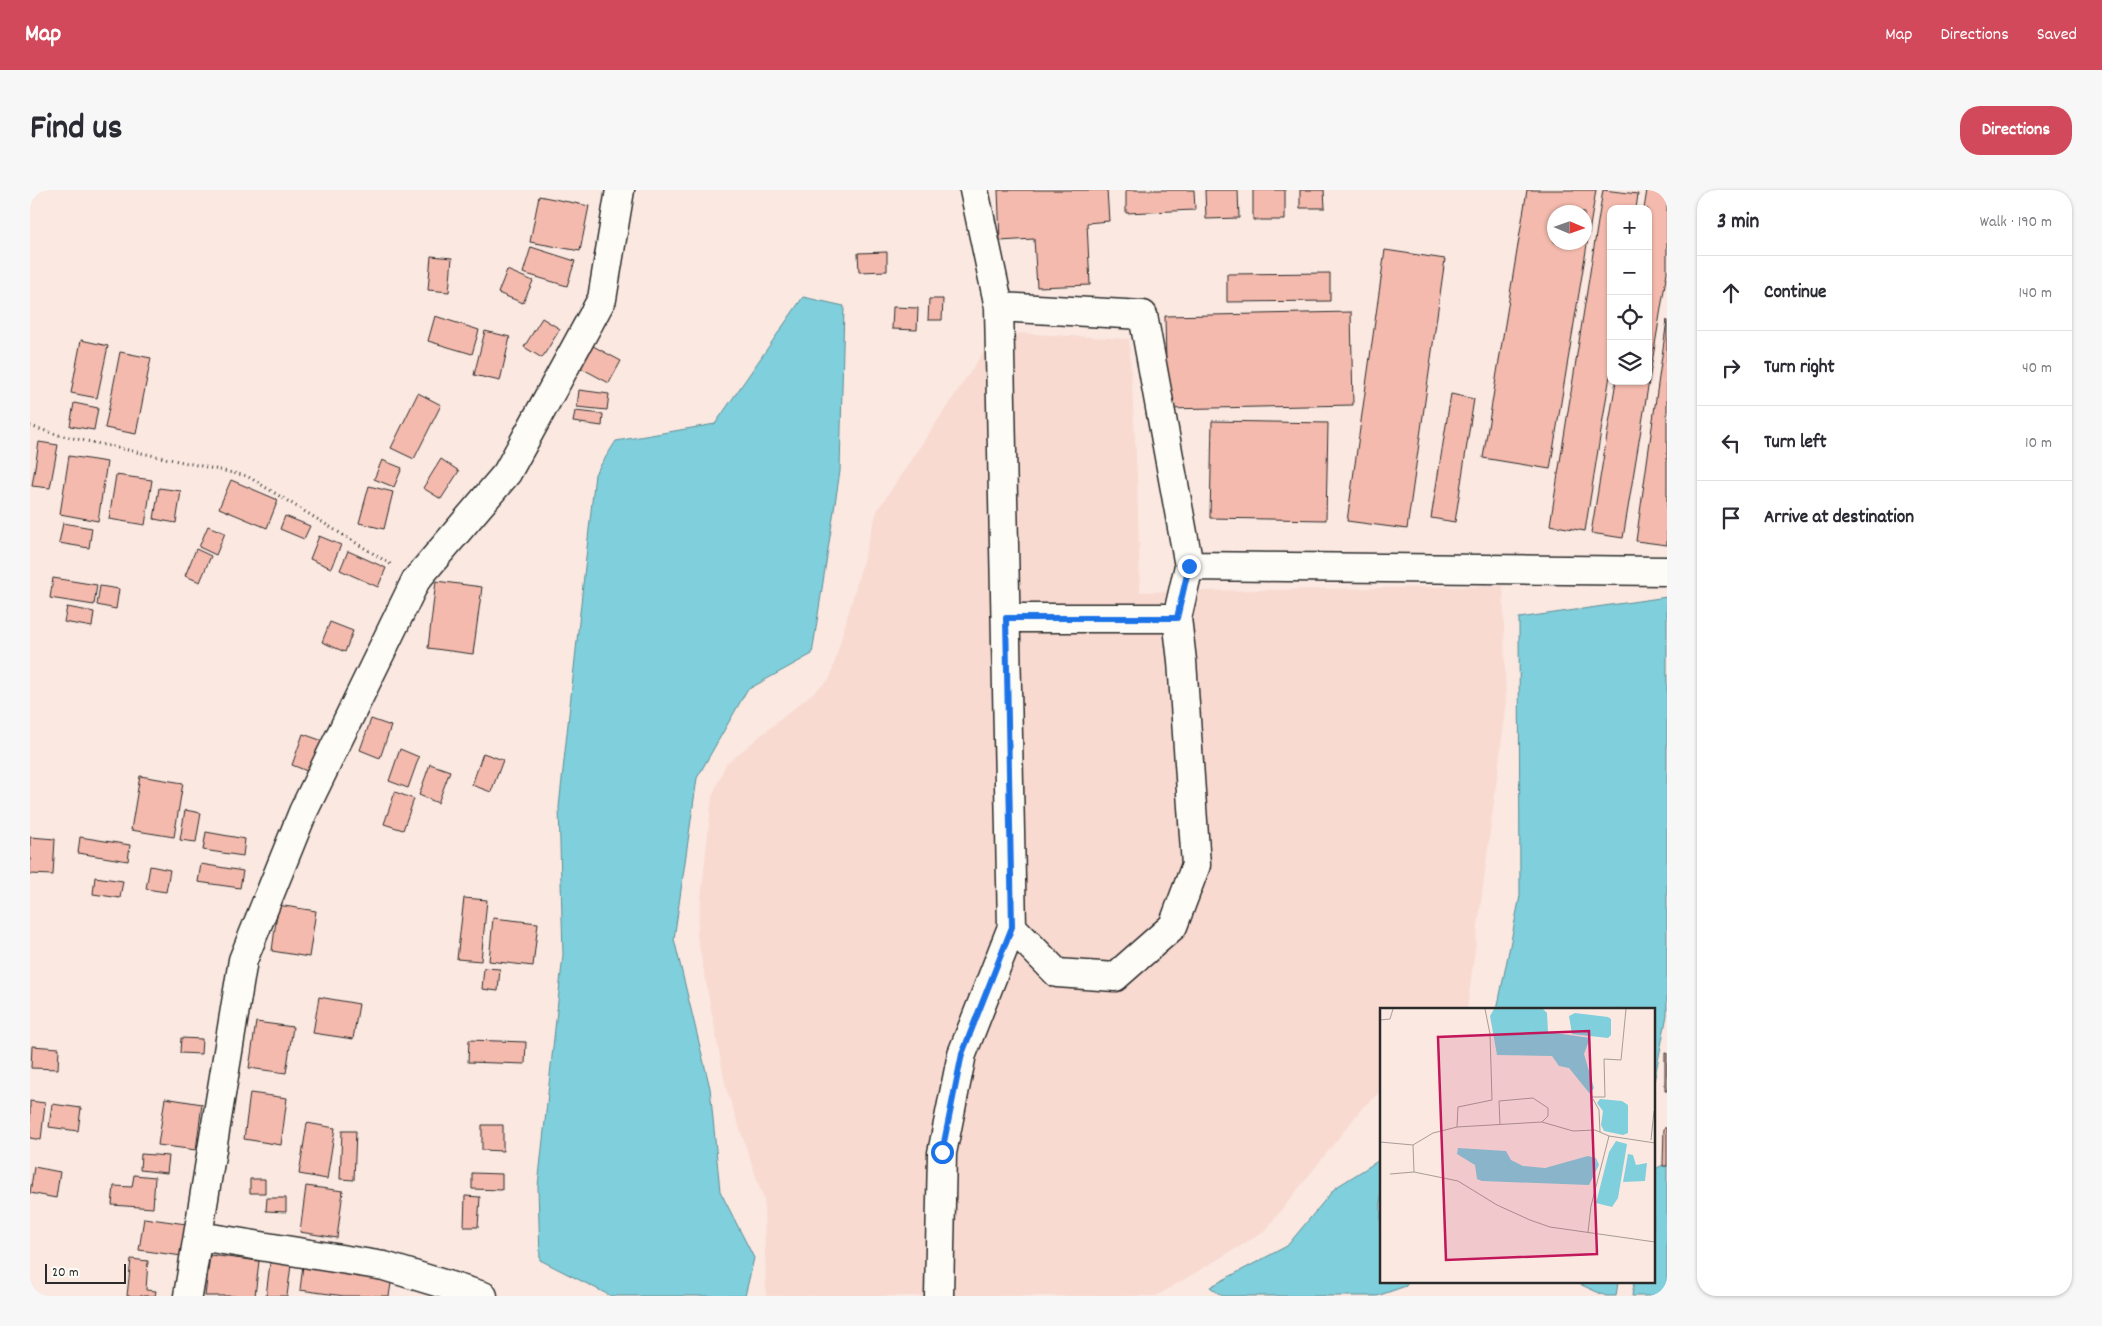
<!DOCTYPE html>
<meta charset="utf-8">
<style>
:root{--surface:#fff;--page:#f7f7f7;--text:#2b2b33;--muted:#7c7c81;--line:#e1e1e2;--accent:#d1495b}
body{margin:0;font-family:Dekko,sans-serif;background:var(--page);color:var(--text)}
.controls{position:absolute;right:15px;top:15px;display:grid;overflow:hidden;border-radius:10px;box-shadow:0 1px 4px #0004}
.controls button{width:45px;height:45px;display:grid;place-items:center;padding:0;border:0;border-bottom:1px solid var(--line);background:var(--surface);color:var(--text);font:25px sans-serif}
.compass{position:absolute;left:1517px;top:15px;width:45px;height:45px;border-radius:50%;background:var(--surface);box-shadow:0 1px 4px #0004;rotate:92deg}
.scale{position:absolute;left:15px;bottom:12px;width:81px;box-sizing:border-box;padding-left:5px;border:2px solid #2b2b2b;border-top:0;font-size:14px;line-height:18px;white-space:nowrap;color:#2b2b2b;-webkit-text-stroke:4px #fdfcf7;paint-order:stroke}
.stop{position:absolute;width:15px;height:15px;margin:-11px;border:4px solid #1a73e8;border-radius:50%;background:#fff}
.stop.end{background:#1a73e8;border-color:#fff;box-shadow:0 1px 5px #0008}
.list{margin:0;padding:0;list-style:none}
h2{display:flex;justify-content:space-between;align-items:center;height:65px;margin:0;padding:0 20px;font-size:21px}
h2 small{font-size:16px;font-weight:400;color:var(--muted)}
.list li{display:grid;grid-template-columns:32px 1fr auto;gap:15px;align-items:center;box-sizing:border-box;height:75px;padding:0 20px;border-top:1px solid var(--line)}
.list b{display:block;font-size:19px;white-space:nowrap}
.list em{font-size:16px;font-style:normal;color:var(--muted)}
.icon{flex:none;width:28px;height:28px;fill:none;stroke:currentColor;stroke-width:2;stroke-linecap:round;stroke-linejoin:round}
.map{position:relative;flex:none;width:1637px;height:1106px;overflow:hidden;border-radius:20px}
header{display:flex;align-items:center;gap:30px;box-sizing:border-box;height:70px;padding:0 25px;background:var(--accent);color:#fff}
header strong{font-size:24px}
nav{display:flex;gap:28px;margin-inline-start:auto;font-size:18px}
.intro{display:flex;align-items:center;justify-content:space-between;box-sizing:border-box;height:120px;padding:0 30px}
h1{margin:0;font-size:35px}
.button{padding:12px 22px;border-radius:20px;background:var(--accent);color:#fff;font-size:18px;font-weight:700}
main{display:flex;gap:30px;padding:0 30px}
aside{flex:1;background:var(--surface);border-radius:20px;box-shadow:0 1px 4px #0004}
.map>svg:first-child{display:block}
.built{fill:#f8dad1}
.water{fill:#80cfdc;stroke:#5e8d95}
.building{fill:#f4baad;stroke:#2b2b2b;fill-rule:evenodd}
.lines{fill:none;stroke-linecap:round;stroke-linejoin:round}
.street-casing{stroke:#2b2b2b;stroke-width:31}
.path{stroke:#2b2b2b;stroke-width:3;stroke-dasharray:1 4;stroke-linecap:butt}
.street{stroke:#fdfcf7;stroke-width:28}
.route{stroke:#1a73e8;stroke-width:6}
.inset-road{fill:none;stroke:#a79c98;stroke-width:1}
.view{fill:#c2185b;fill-opacity:0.15;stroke:#c2185b;stroke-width:2.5}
.inset-edge{fill:none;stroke:#2b2b2b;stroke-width:2.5}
</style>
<header>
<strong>Map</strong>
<nav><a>Map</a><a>Directions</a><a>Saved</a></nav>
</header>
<div class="intro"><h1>Find us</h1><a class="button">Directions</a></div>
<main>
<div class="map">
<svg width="1637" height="1106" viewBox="0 0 1637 1106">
<rect width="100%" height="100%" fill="#fae8e1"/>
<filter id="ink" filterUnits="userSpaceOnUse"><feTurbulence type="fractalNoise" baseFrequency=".02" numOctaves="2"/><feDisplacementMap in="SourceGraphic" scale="10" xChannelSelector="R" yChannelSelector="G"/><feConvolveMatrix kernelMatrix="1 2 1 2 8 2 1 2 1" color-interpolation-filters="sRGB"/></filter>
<g filter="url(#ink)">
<path class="built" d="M 967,142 L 1099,149 L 1107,284 L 1110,402 L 1473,396 L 1476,518 L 1437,820 L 1351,820 L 1351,901 L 1333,917 L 1234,1042 L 1126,1106 L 736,1106 L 734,1010 L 696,898 L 667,745 L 682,607 L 696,574 L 800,489 L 847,321 Z"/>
<path class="water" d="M 773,107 L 814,116 L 810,281 L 782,464 L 717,500 L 667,588 L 644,749 L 680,898 L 690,1001 L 724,1068 L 715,1106 L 581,1106 L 510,1070 L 508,996 L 533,765 L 529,617 L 565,284 L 586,251 L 685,234 Z
M 1637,407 L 1637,825 L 1623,897 L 1623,820 L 1467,820 L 1490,706 L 1489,428 Z
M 1351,969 L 1351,1092 L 1378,1092 L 1376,1096 L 1347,1106 L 1192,1106 L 1180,1097 L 1257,1056 L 1305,998 Z
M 1633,975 L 1637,975 L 1637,1106 L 1602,1106 L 1604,1092 L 1623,1092 L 1623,980 Z
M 1545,1092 L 1588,1092 L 1586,1106 L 1576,1106 Z"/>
<path class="building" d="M 968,0 L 1077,0 L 1079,31 L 1057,33 L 1060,95 L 1007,97 L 1004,49 L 970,51 Z
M 1096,0 L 1164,0 L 1165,20 L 1096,23 Z
M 1175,0 L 1208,0 L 1209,28 L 1176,29 Z
M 1223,0 L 1255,0 L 1255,30 L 1223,30 Z
M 1270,0 L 1294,0 L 1295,18 L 1270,18 Z
M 1497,0 L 1566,0 L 1520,279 L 1453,268 ZM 1524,22 L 1554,22 L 1554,52 L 1524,52 Z
M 1573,0 L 1608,4 L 1606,19 L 1581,19 L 1581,179 L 1555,341 L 1520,335 Z
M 1617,0 L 1637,3 L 1637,82 L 1593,348 L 1561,343 L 1586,191 L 1618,191 L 1618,19 L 1614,19 Z
M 509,6 L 559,16 L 550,61 L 500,52 Z
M 501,57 L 545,71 L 537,96 L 493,83 Z
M 1355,60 L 1415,69 L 1377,339 L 1317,331 Z
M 857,62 L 857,81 L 829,82 L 828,63 Z
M 401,66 L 422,68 L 419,102 L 398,100 Z
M 477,80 L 503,91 L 493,113 L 468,103 Z
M 1300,83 L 1300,111 L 1197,112 L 1197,84 Z
M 899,109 L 913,109 L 912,130 L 898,130 Z
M 863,117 L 888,118 L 887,140 L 862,139 Z
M 1321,122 L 1323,215 L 1137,219 L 1135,126 Z
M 405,126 L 449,140 L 442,164 L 398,151 Z
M 512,128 L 530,139 L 512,168 L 494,157 Z
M 1637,130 L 1637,355 L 1606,351 Z
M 455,141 L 480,147 L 470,191 L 444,185 Z
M 51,150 L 78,156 L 67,208 L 41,203 Z
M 563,156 L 591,171 L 579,193 L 551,178 Z
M 90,162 L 121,168 L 106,244 L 75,238 Z
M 549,200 L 579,204 L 577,220 L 547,217 Z
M 388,203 L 411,215 L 384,269 L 361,258 Z
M 1421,204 L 1444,209 L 1425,332 L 1401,328 Z
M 44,213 L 68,218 L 64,240 L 40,236 Z
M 545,221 L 573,224 L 572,236 L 543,232 Z
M 1182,231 L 1298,233 L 1296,330 L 1180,328 Z
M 9,252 L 28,255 L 20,298 L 2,296 Z
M 39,266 L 77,272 L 68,331 L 30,324 Z
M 411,269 L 429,281 L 411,309 L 393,298 Z
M 352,270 L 372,278 L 364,297 L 344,289 Z
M 86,285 L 122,290 L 115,335 L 79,329 Z
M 201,290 L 248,310 L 237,338 L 189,318 Z
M 339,296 L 363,302 L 354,339 L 329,333 Z
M 129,298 L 151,301 L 146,333 L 124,329 Z
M 255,326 L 280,336 L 274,349 L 250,339 Z
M 33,333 L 62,338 L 59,358 L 29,353 Z
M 178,336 L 195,343 L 186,365 L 169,357 Z
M 289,346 L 311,355 L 301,378 L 280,369 Z
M 166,359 L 181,366 L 170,392 L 155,386 Z
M 318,361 L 356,378 L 348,397 L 310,380 Z
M 23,388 L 67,395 L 64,415 L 20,408 Z
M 406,391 L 452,397 L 443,464 L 398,458 Z
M 70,396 L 89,399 L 86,419 L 67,415 Z
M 37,417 L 64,422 L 62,437 L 34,432 Z
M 300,432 L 323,441 L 315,462 L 292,452 Z
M 341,529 L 361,536 L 350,568 L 330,560 Z
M 273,544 L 293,551 L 282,583 L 262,575 Z
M 370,559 L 389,567 L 378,598 L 359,591 Z
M 453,563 L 473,570 L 461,602 L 442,595 Z
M 400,574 L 420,581 L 408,613 L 389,605 Z
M 110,586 L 153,593 L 144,647 L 101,640 Z
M 365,602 L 384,609 L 373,640 L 354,634 Z
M 155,620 L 171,623 L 166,652 L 150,650 Z
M 176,642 L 215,649 L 213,666 L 173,660 Z
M 0,647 L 25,649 L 23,685 L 0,684 Z
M 50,647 L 100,655 L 98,671 L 48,663 Z
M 171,674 L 213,681 L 210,698 L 168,692 Z
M 120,676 L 140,680 L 136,702 L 116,699 Z
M 65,687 L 93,691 L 90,708 L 63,704 Z
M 434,708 L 457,710 L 451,771 L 427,769 Z
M 248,715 L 286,721 L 279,767 L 242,761 Z
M 463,728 L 508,733 L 503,776 L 459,771 Z
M 454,778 L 470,779 L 468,801 L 452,799 Z
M 289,807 L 329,814 L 323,849 L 283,843 Z
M 226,832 L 263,837 L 256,883 L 219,878 Z
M 151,848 L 172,849 L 171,864 L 150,863 Z
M 439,850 L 496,852 L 495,874 L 438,872 Z
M 2,856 L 29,858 L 28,879 L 1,878 Z
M 1635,863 L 1637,863 L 1637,901 L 1635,901 Z
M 220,903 L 257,908 L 251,955 L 214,949 Z
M 135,908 L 172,914 L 166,960 L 128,955 Z
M 0,911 L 15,913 L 11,950 L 0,948 Z
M 22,914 L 51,918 L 48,941 L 19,937 Z
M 277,933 L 305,938 L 297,989 L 269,984 Z
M 452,935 L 473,935 L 473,961 L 452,960 Z
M 1634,938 L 1637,938 L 1637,976 L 1633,976 Z
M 312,941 L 326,941 L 324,990 L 310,989 Z
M 111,964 L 139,966 L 137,983 L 110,980 Z
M 4,977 L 30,982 L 26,1008 L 0,1003 Z
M 442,983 L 472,984 L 472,1000 L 442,999 Z
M 104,985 L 125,987 L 123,1018 L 82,1015 L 84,996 L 102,997 Z
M 220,989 L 235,989 L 235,1003 L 220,1003 Z
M 276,996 L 313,1001 L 307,1048 L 270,1042 Z
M 435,1006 L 450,1007 L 448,1037 L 434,1037 Z
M 237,1008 L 256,1008 L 256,1022 L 236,1021 Z
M 114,1028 L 156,1034 L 152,1066 L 109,1060 Z
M 180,1065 L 229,1071 L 225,1106 L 175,1106 Z
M 241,1065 L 262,1067 L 257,1106 L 236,1106 Z
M 101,1069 L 118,1071 L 116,1100 L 126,1101 L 125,1106 L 97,1106 Z
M 273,1075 L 362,1087 L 359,1106 L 314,1106 L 270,1100 Z"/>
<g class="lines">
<defs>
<path id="street" d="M 944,0 L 969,117 L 1113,125 L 1159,376 L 1637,381
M 976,428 L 1147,428 L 1152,471 L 1166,675 L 1143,736 L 1085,787 L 1027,783 L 982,737
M 1147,428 L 1159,376
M 169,1046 L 354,1076 L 453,1106
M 158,1106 L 213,770 L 273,622 L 386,390 L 477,283 L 572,109 L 590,0
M 909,1106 L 912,963 L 932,864 L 982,737 L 969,117"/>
</defs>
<use href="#street" class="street-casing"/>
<path class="path" d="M 0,236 L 29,245 L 217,286 L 362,375"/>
<use href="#street" class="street"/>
</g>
</g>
<g class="lines" filter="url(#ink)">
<path class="route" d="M 912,962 L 932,864 L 982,737 L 976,428 L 1147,428 L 1159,376"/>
</g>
<g transform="translate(1350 818)">
<rect width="275" height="275" fill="#fae8e1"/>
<path d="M 114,1 L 163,1 L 167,5 L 168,24 L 210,30 L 204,46 L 214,80 L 210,86 L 189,60 L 179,58 L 172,48 L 117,47 L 110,8 ZM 195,5 L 228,9 L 231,11 L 231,27 L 228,30 L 192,26 L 189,8 ZM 220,91 L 242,93 L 248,97 L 248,125 L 243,127 L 224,123 L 221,117 L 223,103 L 217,95 ZM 236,133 L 247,136 L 238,190 L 232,199 L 216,195 L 229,144 ZM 78,140 L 126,143 L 131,152 L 143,158 L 165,160 L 208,148 L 216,150 L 219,157 L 209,177 L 102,173 L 97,171 L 95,157 L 77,146 ZM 248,146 L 253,147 L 256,157 L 267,155 L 265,173 L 243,174 Z" fill="#80cfdc"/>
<path class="inset-road" d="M 0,12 L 10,11 L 13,1M 212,89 L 225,89 L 224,51 L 241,52 L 246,1M 213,91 L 219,102 L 220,124M 120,117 L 119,93 L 153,90 L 168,100 L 168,108 L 162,114M 77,119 L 162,114 L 193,123 L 215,122 L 229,128M 271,132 L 274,103M 0,134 L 33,137 L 53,125 L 77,119 L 78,99 L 112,92 L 110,26 L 105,1M 33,137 L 34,164 L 78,173 L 117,197 L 150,212 L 170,219 L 275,234M 10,166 L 34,164M 208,224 L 211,198 L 229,128 L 275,135"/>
<path class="view" d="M 209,23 L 217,246 L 66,252 L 58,29 Z"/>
<rect width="275" height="275" class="inset-edge"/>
</g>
</svg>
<div class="controls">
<button>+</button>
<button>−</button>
<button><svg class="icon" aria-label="locate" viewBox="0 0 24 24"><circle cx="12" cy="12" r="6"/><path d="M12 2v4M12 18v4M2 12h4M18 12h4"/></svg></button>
<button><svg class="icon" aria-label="layers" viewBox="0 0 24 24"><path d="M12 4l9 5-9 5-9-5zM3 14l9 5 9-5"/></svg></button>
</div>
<svg class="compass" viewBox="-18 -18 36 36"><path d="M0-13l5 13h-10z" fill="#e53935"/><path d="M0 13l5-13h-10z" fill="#7c7c81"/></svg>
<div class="scale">20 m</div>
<div class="stop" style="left:912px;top:962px"></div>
<div class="stop end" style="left:1159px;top:376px"></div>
</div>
<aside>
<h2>3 min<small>Walk · 190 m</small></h2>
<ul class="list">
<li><svg class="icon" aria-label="ahead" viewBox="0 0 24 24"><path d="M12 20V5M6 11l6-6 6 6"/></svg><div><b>Continue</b></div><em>140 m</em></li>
<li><svg class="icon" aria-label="right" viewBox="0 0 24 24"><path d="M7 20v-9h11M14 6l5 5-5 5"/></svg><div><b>Turn right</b></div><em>40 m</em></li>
<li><svg class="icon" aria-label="left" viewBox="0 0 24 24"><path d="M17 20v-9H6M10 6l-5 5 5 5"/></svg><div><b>Turn left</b></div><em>10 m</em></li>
<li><svg class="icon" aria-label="arrive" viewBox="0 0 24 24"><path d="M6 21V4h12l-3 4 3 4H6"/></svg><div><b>Arrive at destination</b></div></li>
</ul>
</aside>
</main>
